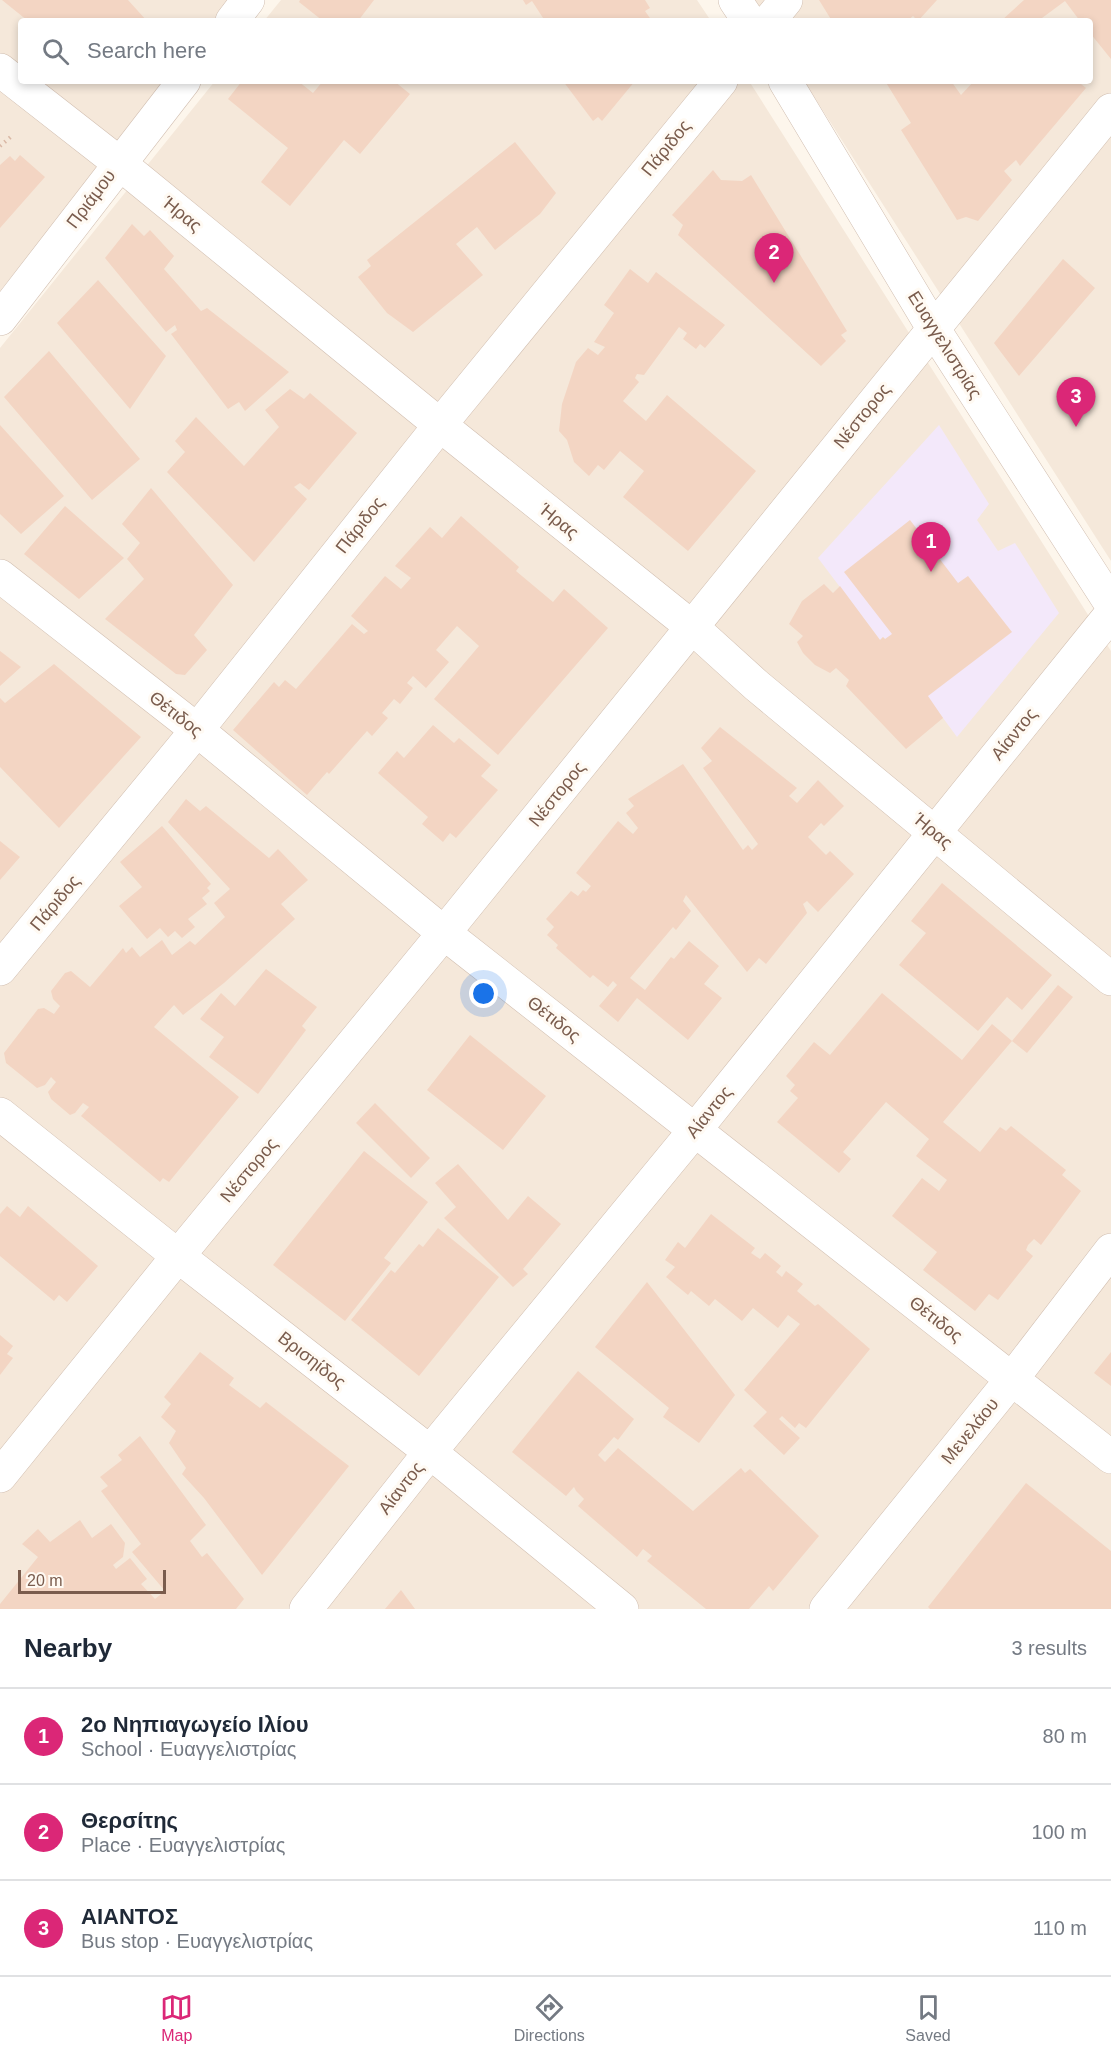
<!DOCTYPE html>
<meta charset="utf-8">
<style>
:root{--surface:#fff;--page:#f6f6f7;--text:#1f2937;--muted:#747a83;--line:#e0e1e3;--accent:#db2777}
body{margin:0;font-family:Arial,sans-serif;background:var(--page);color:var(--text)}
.scale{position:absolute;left:18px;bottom:15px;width:148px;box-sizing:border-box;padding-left:6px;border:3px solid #7a5c4d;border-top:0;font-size:16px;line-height:21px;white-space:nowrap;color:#7a5c4d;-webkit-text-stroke:4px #fffaf3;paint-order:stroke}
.you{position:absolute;left:484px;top:994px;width:21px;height:21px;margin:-15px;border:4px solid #fff;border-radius:50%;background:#1a73e8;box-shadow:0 0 0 9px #1a73e833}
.badge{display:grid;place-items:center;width:39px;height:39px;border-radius:50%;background:var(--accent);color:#fff;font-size:20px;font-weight:700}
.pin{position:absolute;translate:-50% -50px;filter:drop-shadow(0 2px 3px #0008)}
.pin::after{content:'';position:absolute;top:32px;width:21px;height:18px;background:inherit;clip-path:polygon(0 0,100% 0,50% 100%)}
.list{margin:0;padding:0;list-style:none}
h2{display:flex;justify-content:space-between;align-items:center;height:78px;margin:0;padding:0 24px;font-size:26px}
h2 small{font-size:20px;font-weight:400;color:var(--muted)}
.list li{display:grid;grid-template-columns:39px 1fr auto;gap:18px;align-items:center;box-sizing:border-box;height:96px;padding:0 24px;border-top:2px solid var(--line)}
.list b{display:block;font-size:22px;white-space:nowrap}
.list p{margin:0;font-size:20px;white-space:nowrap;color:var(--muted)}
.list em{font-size:20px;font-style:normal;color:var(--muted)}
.icon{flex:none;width:33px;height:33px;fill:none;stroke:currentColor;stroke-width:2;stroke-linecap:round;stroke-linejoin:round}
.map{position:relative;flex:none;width:1111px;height:1609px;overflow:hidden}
.search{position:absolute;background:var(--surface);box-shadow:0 3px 9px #0003;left:18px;right:18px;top:18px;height:66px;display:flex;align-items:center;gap:15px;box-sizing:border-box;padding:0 21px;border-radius:6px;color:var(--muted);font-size:22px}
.sheet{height:366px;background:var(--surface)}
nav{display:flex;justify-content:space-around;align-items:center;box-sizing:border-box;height:84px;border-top:2px solid var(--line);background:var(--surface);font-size:16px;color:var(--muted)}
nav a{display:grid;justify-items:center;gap:3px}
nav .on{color:var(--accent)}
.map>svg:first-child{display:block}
.residential{fill:#f5e8da}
.education{fill:#f3e8fa}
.building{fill:#f3d5c3}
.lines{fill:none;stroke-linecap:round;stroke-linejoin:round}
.minor-casing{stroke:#d1beb0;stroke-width:34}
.path{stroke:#d9b8a5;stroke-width:4;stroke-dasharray:1.5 4.5;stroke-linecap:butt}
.minor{stroke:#fff;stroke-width:33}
.labels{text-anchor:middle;stroke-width:6;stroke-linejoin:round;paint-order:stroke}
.street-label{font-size:18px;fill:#7a5c4d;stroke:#fffaf3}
</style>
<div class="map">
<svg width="1111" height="1609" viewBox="0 0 1111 1609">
<rect width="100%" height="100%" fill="#fdf6ec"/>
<path class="residential" d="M 0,0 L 233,0 L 217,21 L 21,21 L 21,81 L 169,81 L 0,291 Z
M 281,0 L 697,0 L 711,21 L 264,21 Z
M 752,0 L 1111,0 L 1111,561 L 804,81 L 1090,81 L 1090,21 L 765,21 Z
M 215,81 L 749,81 L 1111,651 L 1111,1609 L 0,1609 L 0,348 Z"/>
<path class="education" d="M 939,425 L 989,504 L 977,520 L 998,551 L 1015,543 L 1059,613 L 957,737 L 885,639 L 883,637 L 880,640 L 818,558 Z"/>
<path class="building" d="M 2,0 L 128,0 L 147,21 L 28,21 Z
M 300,0 L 374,0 L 358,21 L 323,21 L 299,2 Z
M 523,0 L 645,0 L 650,8 L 645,11 L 652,21 L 545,21 L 532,1 L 526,5 Z
M 819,0 L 937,0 L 918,21 L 913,16 L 907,21 L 832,21 Z
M 1024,0 L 1111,0 L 1111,59 L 1090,33 L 1090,21 L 1080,21 L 1065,1 L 1042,18 L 1044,21 L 1001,21 Z
M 242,81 L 298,81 L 313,93 L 323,81 L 394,81 L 410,94 L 360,154 L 344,140 L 290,206 L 261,182 L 288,148 L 228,99 Z
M 563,81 L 635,81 L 602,121 L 598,117 L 593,121 Z
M 885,81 L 951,81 L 961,95 L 974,81 L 1083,81 L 1081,84 L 1086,88 L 1020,166 L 1016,160 L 1004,171 L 1012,180 L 978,221 L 966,217 L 957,220 L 901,130 L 911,123 Z
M 515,142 L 556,193 L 540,214 L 495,250 L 477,227 L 456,244 L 483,275 L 413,332 L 387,313 L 358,277 L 371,266 L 367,260 Z
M 20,155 L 45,177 L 0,228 L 0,165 L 10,156 L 15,161 Z
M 713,170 L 721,180 L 742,181 L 751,175 L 847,331 L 841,335 L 846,341 L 821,366 L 678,235 L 683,225 L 672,215 Z
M 132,224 L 144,236 L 150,230 L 174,256 L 164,269 L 201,311 L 207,308 L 289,372 L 245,411 L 239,402 L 228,409 L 171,334 L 177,330 L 175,325 L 166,332 L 105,258 Z
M 1063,259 L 1095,288 L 1019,376 L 994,343 Z
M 630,269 L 648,283 L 656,272 L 725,325 L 705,348 L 700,344 L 696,349 L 683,339 L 687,333 L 679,327 L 644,375 L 637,374 L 635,378 L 639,382 L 623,401 L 646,421 L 667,395 L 756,471 L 688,551 L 623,497 L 644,471 L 620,451 L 604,470 L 598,465 L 589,476 L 574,462 L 567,440 L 559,431 L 562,404 L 576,362 L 588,348 L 598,355 L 605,347 L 594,342 L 614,313 L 604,305 Z
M 98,280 L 166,356 L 130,409 L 57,323 Z
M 49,351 L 140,459 L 92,500 L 4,397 Z
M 290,389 L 304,399 L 310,393 L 357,433 L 309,490 L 300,483 L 294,487 L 307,499 L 254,562 L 167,472 L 185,452 L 175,441 L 196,417 L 244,466 L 279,427 L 265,410 Z
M 0,425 L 64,496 L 21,534 L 0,514 Z
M 151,488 L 233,585 L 194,635 L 207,650 L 185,675 L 176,674 L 105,619 L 144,579 L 127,559 L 140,543 L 122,524 Z
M 65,506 L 124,558 L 79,599 L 24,554 Z
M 461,516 L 519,567 L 516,571 L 553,602 L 564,589 L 608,628 L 498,755 L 434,699 L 479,646 L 457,626 L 436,650 L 449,662 L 426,688 L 413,676 L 407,683 L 413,688 L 400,704 L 394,699 L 382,713 L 388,718 L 372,736 L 367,731 L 329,774 L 327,772 L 307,795 L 233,730 L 274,682 L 279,687 L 285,680 L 296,689 L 352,624 L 364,634 L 368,631 L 351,616 L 385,576 L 401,589 L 411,578 L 395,566 L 430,527 L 442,538 Z
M 910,520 L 958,583 L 968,576 L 1012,632 L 928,696 L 943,718 L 906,749 L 846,686 L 849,680 L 836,668 L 830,673 L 815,665 L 803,653 L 797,642 L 803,636 L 789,624 L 802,601 L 824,584 L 833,593 L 840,586 L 880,640 L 883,637 L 885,639 L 892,634 L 844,572 Z
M 0,651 L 21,667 L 0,686 Z
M 54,664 L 141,737 L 59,828 L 0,767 L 0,698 L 5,703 Z
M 433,725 L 454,743 L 459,738 L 491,765 L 481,776 L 498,790 L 456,838 L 450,833 L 443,842 L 422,824 L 428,817 L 378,773 L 397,751 L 404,758 Z
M 720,727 L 797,788 L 789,796 L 797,803 L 818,780 L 844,806 L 824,826 L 821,823 L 808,837 L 826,855 L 830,851 L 854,874 L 818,912 L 807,901 L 803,904 L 807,913 L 766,964 L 759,958 L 747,972 L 686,895 L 683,901 L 691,911 L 676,930 L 673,927 L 630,978 L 645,990 L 671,957 L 674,959 L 689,941 L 719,966 L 704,984 L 722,998 L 688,1040 L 637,998 L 618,1022 L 599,1006 L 617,985 L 613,981 L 608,987 L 593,975 L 590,978 L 556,948 L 558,945 L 547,935 L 554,927 L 546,919 L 571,891 L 578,896 L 583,890 L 586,892 L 591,886 L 576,873 L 618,821 L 633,834 L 638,828 L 626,813 L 634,806 L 628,799 L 683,764 L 743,850 L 748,845 L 752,850 L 758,844 L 703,768 L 712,761 L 701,748 Z
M 186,799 L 200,811 L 206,806 L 269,858 L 278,849 L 308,880 L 281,904 L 295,919 L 224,983 L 183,1015 L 174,1005 L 154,1027 L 239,1097 L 169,1182 L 163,1178 L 160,1182 L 81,1116 L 89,1107 L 83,1103 L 75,1113 L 70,1115 L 51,1099 L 48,1092 L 56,1082 L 51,1077 L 45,1085 L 37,1088 L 6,1063 L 4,1053 L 38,1009 L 44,1008 L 54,1014 L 60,1006 L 53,999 L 51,991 L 65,973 L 71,971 L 90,987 L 123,948 L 126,953 L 132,947 L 140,957 L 162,940 L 172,955 L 190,941 L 195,945 L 225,917 L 214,903 L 230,889 L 168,822 Z
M 162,826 L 211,884 L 207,888 L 210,891 L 202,898 L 207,904 L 188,919 L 195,927 L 182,938 L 175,931 L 168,937 L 160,928 L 147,939 L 119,906 L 142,887 L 120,862 Z
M 0,841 L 20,857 L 0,880 Z
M 942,883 L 1052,975 L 1022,1010 L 1007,997 L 978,1031 L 899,965 L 926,933 L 911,921 Z
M 266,969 L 317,1007 L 302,1026 L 306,1030 L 258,1094 L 209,1057 L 224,1037 L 200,1019 L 221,993 L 235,1006 Z
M 1058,985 L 1073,997 L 1027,1053 L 1012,1041 L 943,1122 L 980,1152 L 1000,1127 L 1006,1131 L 1011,1126 L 1066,1170 L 1062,1175 L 1081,1191 L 1041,1245 L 1034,1239 L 1028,1245 L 1026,1250 L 1033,1256 L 998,1300 L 989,1294 L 975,1311 L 923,1270 L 937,1252 L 892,1216 L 922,1178 L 939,1191 L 947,1180 L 916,1156 L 929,1139 L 886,1102 L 843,1152 L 851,1159 L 839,1173 L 777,1122 L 798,1098 L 790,1091 L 795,1085 L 786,1076 L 814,1042 L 830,1055 L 882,993 L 962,1060 L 992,1024 L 1012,1041 Z
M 470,1035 L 546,1096 L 503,1150 L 427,1090 Z
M 375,1103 L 430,1158 L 411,1178 L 356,1123 Z
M 364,1151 L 428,1202 L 384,1258 L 391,1263 L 345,1321 L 273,1265 Z
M 458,1164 L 508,1220 L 528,1196 L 561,1224 L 523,1269 L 528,1274 L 513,1287 L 444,1218 L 456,1207 L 435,1183 Z
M 7,1206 L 20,1217 L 28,1206 L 98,1266 L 67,1302 L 59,1295 L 54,1301 L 0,1256 L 0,1214 Z
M 711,1214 L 755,1248 L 751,1253 L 760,1259 L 765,1253 L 781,1266 L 776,1272 L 782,1277 L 786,1271 L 803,1284 L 797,1291 L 815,1306 L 818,1304 L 870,1349 L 806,1428 L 799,1423 L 795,1428 L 782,1416 L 779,1419 L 800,1438 L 784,1455 L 753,1426 L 767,1412 L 744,1390 L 800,1324 L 788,1315 L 778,1328 L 753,1308 L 742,1321 L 715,1299 L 709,1306 L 691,1291 L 688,1295 L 666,1277 L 675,1267 L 665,1260 L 678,1242 L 685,1248 Z
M 438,1228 L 499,1277 L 419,1376 L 351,1320 L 391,1270 L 395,1273 L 419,1244 L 423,1247 Z
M 647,1282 L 735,1395 L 699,1443 L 663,1417 L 669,1408 L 595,1347 Z
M 0,1335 L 13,1346 L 7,1354 L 13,1358 L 0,1375 Z
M 200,1352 L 234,1378 L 229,1385 L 260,1408 L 266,1402 L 349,1466 L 262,1575 L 204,1498 L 182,1474 L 186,1468 L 169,1443 L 176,1431 L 161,1417 L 171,1404 L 164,1397 Z
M 1111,1352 L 1111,1386 L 1094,1373 Z
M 578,1371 L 634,1419 L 618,1440 L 614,1437 L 598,1455 L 605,1462 L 618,1448 L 693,1511 L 741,1468 L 745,1473 L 750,1469 L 819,1536 L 773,1591 L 769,1586 L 749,1609 L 706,1609 L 647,1561 L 652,1556 L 643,1549 L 637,1557 L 578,1506 L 584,1499 L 576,1491 L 574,1487 L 566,1496 L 512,1452 Z
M 140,1436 L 206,1525 L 190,1541 L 202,1557 L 207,1553 L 244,1599 L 236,1609 L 0,1609 L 0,1604 L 38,1557 L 22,1544 L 38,1529 L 50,1542 L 80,1520 L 92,1538 L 111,1524 L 125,1543 L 123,1557 L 113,1565 L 116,1569 L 130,1558 L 147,1579 L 141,1584 L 155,1599 L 165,1591 L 132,1552 L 141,1544 L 101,1491 L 108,1486 L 100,1477 L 122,1460 L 118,1455 Z
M 1026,1483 L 1111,1551 L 1111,1609 L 930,1609 L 928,1607 Z
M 401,1590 L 415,1609 L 385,1609 Z"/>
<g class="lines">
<defs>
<path id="minor" d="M 735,0 L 749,21
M 232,21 L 248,0
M 769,21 L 786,0
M 0,70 L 119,163 L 440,425 L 692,627 L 756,685 L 1111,979
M 785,81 L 933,328 L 1111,604
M 0,319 L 184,81
M 0,576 L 197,730 L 444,933 L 1111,1457
M 0,969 L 197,730 L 440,425 L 721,81
M 0,1114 L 178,1256 L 430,1452 L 622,1609
M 0,1476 L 178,1256 L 444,933 L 1111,110
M 306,1609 L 430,1452 L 695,1130 L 1111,614
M 826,1609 L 1012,1379 L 1111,1250"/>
</defs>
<use href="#minor" class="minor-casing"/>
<path class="path" d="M 0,146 L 13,135"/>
<use href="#minor" class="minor"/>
</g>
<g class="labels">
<g class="street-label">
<text transform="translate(666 148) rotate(-51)" y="6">Πάριδος</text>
<text transform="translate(91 199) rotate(-53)" y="6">Πριάμου</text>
<text transform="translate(182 214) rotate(39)" y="6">Ήρας</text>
<text transform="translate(945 345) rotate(58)" y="6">Ευαγγελιστρίας</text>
<text transform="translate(862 416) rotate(-51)" y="6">Νέστορος</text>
<text transform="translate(559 521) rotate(39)" y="6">Ήρας</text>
<text transform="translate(360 525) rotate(-52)" y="6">Πάριδος</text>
<text transform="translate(176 714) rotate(38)" y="6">Θέτιδος</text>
<text transform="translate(1014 734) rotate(-51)" y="6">Αίαντος</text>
<text transform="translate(557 794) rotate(-51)" y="6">Νέστορος</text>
<text transform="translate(933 831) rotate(40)" y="6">Ήρας</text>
<text transform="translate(55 903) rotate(-50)" y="6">Πάριδος</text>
<text transform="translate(554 1019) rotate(38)" y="6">Θέτιδος</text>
<text transform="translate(709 1112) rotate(-51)" y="6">Αίαντος</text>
<text transform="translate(249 1170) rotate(-50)" y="6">Νέστορος</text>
<text transform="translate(936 1319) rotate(38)" y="6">Θέτιδος</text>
<text transform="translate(312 1360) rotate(38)" y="6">Βρισηίδος</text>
<text transform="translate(970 1431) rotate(-51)" y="6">Μενελάου</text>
<text transform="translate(401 1488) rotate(-52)" y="6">Αίαντος</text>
</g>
</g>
</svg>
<div class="scale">20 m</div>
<div class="you"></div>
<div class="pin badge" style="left:931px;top:572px">1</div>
<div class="pin badge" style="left:774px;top:283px">2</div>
<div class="pin badge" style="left:1076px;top:427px">3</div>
<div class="search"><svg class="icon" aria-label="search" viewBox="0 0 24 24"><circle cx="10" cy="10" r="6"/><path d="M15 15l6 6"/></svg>Search here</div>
</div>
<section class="sheet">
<h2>Nearby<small>3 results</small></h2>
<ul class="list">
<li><span class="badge">1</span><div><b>2ο Νηπιαγωγείο Ιλίου</b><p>School · Ευαγγελιστρίας</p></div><em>80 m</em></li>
<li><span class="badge">2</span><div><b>Θερσίτης</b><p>Place · Ευαγγελιστρίας</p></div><em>100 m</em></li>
<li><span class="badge">3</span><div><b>ΑΙΑΝΤΟΣ</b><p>Bus stop · Ευαγγελιστρίας</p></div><em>110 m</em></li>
</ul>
</section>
<nav>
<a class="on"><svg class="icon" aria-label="map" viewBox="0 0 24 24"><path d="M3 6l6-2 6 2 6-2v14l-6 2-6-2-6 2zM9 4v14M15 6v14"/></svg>Map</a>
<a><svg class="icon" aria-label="directions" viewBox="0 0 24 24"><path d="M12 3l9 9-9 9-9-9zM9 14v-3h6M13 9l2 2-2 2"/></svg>Directions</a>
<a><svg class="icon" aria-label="saved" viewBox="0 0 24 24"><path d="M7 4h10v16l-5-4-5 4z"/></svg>Saved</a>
</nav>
